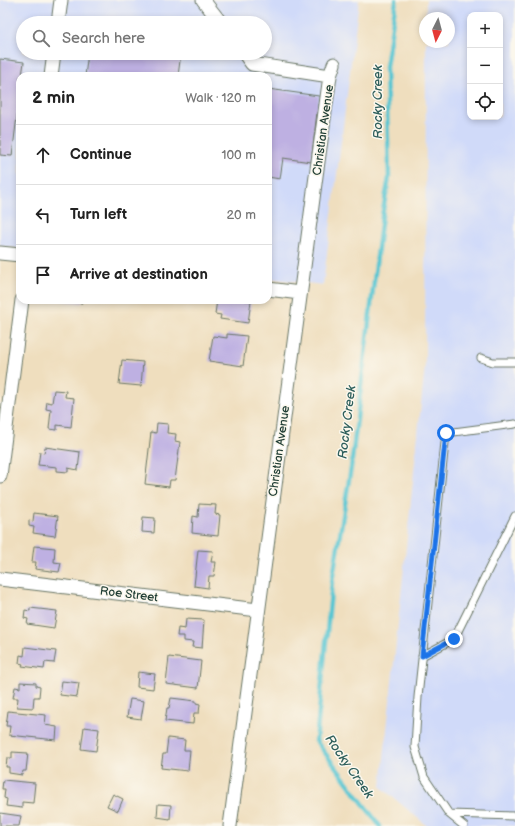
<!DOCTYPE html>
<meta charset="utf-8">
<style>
:root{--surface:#fff;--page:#f2f2f2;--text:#222;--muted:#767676;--line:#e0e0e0}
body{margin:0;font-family:"Balsamiq Sans",sans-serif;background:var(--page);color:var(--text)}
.controls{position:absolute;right:12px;top:12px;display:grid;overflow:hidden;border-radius:8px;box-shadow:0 2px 6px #0003}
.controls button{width:36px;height:36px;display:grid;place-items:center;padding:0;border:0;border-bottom:1px solid var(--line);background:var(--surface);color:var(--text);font:20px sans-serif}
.compass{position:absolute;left:419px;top:12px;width:36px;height:36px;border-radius:50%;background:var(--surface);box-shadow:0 2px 6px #0003;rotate:186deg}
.stop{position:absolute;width:12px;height:12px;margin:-9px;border:3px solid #1a73e8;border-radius:50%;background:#fff}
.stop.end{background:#1a73e8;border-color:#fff;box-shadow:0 1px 4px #0008}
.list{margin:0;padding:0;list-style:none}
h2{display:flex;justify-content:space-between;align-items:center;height:52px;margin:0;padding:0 16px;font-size:17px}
h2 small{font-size:13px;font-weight:400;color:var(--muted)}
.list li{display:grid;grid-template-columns:26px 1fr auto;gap:12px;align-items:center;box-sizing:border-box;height:60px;padding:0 16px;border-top:1px solid var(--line)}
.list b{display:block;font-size:15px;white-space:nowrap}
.list em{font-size:13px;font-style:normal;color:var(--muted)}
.icon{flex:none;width:22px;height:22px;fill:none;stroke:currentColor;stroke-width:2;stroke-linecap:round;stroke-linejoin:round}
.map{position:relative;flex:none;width:515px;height:826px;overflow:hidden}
.search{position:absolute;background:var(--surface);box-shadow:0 2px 6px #0003;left:16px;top:16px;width:256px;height:44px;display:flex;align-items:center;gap:10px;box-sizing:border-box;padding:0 14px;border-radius:22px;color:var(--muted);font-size:15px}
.panel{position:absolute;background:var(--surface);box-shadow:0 2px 6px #0003;left:16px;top:72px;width:256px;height:232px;border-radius:12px}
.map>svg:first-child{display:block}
.built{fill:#d0daf9;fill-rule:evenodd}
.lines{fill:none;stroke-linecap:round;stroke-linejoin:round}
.stream{stroke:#5ac6d2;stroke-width:4.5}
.building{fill:#beb0e2}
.service-casing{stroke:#687564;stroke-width:9}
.minor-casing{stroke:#687564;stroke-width:15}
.service{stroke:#fff;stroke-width:7}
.minor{stroke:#fff;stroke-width:13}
.route{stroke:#1a73e8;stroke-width:5}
.labels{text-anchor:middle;stroke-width:3;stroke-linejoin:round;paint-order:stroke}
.street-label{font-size:12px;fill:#1f3d34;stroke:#fbf7ec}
.water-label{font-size:13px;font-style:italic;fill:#2e5f5c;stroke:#fbf7ec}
</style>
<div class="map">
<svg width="515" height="826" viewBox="0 0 515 826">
<rect width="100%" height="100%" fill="#fbf7ec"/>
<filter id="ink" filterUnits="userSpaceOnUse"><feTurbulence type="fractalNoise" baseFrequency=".025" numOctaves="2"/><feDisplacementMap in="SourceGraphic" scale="8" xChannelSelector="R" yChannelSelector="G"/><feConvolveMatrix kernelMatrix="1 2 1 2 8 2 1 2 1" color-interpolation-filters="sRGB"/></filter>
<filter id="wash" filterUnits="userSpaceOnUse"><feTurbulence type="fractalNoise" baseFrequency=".012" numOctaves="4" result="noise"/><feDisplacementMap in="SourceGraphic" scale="16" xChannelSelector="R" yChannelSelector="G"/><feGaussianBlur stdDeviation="0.9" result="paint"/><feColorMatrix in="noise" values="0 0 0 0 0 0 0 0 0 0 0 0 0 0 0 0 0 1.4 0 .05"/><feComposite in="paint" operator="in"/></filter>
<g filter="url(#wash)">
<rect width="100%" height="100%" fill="#efdebe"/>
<path class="built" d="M 0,0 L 359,0 L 323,285 L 268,278 L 268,76 L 20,76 L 20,249 L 0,246 ZM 23,23 L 265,23 L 265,53 L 23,53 Z
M 426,0 L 515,0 L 515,826 L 427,826 L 381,787 L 425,366 L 426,42 L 449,42 L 449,18 L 426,18 ZM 470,15 L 500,15 L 500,117 L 470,117 Z"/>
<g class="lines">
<path class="stream" d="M 380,826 L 316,741 L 332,582 L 351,468 L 382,216 L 389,178 L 386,67 L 396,0"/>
</g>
<g id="blocks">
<path class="building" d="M 88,53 L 181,53 L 178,76 L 85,76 Z
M 0,59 L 24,62 L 22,76 L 20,76 L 20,92 L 12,156 L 0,155 Z
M 268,89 L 319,96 L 311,162 L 283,158 L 280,179 L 268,177 Z
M 62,300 L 82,300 L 82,303 L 62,301 Z
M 217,300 L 238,300 L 251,301 L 248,323 L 220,319 L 221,315 L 215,314 Z
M 227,334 L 247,336 L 243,366 L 209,361 L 213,336 L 227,338 Z
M 122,360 L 143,362 L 141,386 L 119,384 Z
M 54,390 L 66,391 L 65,397 L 74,398 L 71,427 L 57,425 L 57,430 L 49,429 L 51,410 L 46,409 L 47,402 L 52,403 Z
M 157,423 L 168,424 L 167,433 L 176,434 L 175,441 L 180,442 L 175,480 L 170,480 L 169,487 L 145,484 L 151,432 L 156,433 Z
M 45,447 L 80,452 L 78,470 L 68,468 L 68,472 L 57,471 L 57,467 L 38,465 L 40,452 L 44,453 Z
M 199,504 L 216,505 L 215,514 L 220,515 L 218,536 L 192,533 L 193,516 L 198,517 Z
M 34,513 L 58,516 L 55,536 L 33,533 L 34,527 L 29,526 L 29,520 L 33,521 Z
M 143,517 L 155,518 L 154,533 L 142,532 Z
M 34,546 L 55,548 L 54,562 L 61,563 L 59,572 L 35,569 L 36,562 L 32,562 Z
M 198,550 L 213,551 L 211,562 L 216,562 L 214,576 L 209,576 L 208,588 L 194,586 Z
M 30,608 L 57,611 L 54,628 L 27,624 L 28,619 L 24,618 L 25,610 L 30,611 Z
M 186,619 L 204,620 L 202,648 L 192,647 L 193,642 L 184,641 L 184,636 L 177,636 L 178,628 L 185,629 Z
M 25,647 L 56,651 L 54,663 L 45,662 L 44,669 L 22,666 L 23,664 L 19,663 L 20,655 L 24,656 Z
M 169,657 L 201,661 L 198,688 L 166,684 Z
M 138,672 L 155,674 L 153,689 L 137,687 Z
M 62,681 L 79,683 L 77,697 L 60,695 Z
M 20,682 L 36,683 L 36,686 L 40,687 L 39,697 L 34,697 L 33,708 L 17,707 L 18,698 L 13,698 L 15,687 L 20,688 Z
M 171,698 L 196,701 L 196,703 L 200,704 L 199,713 L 194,713 L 193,724 L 165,721 L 167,708 L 169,708 Z
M 130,699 L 144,701 L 141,719 L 127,717 Z
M 8,711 L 46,715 L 45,725 L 57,727 L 56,740 L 9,735 L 10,726 L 6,726 Z
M 84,727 L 99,729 L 96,751 L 81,749 Z
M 168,738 L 185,740 L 184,750 L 190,750 L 188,771 L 161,768 L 163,754 L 166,754 Z
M 12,752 L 28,753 L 26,771 L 23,771 L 22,775 L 9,773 L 9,767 L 6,767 L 7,758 L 12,758 Z
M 3,780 L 35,783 L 33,803 L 22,802 L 22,808 L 6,806 L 7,799 L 4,798 L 5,789 L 2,789 Z
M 113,794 L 123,799 L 118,811 L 107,806 Z
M 158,804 L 171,805 L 170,819 L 157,817 Z
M 0,813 L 21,816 L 19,826 L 0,826 Z"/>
</g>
</g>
<g filter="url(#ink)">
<use href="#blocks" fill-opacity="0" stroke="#687564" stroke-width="1"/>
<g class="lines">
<defs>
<path id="service" d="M 481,358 L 493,362 L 515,362
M 422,656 L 454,639 L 515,516
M 449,814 L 515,816
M 464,826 L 449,814 L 424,777 L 415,747 L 418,697 L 446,433 L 515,424"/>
<path id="minor" d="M 203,0 L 221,23
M 58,23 L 61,0
M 244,53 L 252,64 L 330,76
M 51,76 L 54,53
M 0,253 L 20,255
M 268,289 L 300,293
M 0,476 L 22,300
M 0,579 L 258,610
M 230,826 L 316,176 L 330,76 L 334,64"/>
</defs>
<use href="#service" class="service-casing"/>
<use href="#minor" class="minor-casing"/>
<use href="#service" class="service"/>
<use href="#minor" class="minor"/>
</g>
</g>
<g class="lines" filter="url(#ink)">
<path class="route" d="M 446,433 L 422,656 L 454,639"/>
</g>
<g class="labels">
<g class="street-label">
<text transform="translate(323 130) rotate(-82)" y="4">Christian Avenue</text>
<text transform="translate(279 451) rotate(-82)" y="4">Christian Avenue</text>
<text transform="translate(129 594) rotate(7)" y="4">Roe Street</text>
</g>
<g class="water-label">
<text transform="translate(377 102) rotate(-90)" y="5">Rocky Creek</text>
<text transform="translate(346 422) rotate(-83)" y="5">Rocky Creek</text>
<text transform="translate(350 766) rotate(55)" y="5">Rocky Creek</text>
</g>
</g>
</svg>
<div class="controls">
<button>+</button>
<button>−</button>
<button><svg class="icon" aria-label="locate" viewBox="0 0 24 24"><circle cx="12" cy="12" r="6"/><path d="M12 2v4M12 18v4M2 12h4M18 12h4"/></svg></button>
</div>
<svg class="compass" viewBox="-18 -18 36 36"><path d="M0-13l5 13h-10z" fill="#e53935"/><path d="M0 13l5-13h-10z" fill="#767676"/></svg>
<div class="stop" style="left:446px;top:433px"></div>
<div class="stop end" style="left:454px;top:639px"></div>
<div class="search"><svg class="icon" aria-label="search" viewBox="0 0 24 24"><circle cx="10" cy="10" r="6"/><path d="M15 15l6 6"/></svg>Search here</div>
<section class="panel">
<h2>2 min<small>Walk · 120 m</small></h2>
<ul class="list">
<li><svg class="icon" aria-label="ahead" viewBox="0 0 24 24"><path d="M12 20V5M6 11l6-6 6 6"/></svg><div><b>Continue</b></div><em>100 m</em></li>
<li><svg class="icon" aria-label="left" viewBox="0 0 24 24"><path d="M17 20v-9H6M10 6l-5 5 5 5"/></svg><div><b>Turn left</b></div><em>20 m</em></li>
<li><svg class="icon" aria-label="arrive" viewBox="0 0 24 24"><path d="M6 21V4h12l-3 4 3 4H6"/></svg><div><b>Arrive at destination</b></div></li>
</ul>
</section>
</div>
